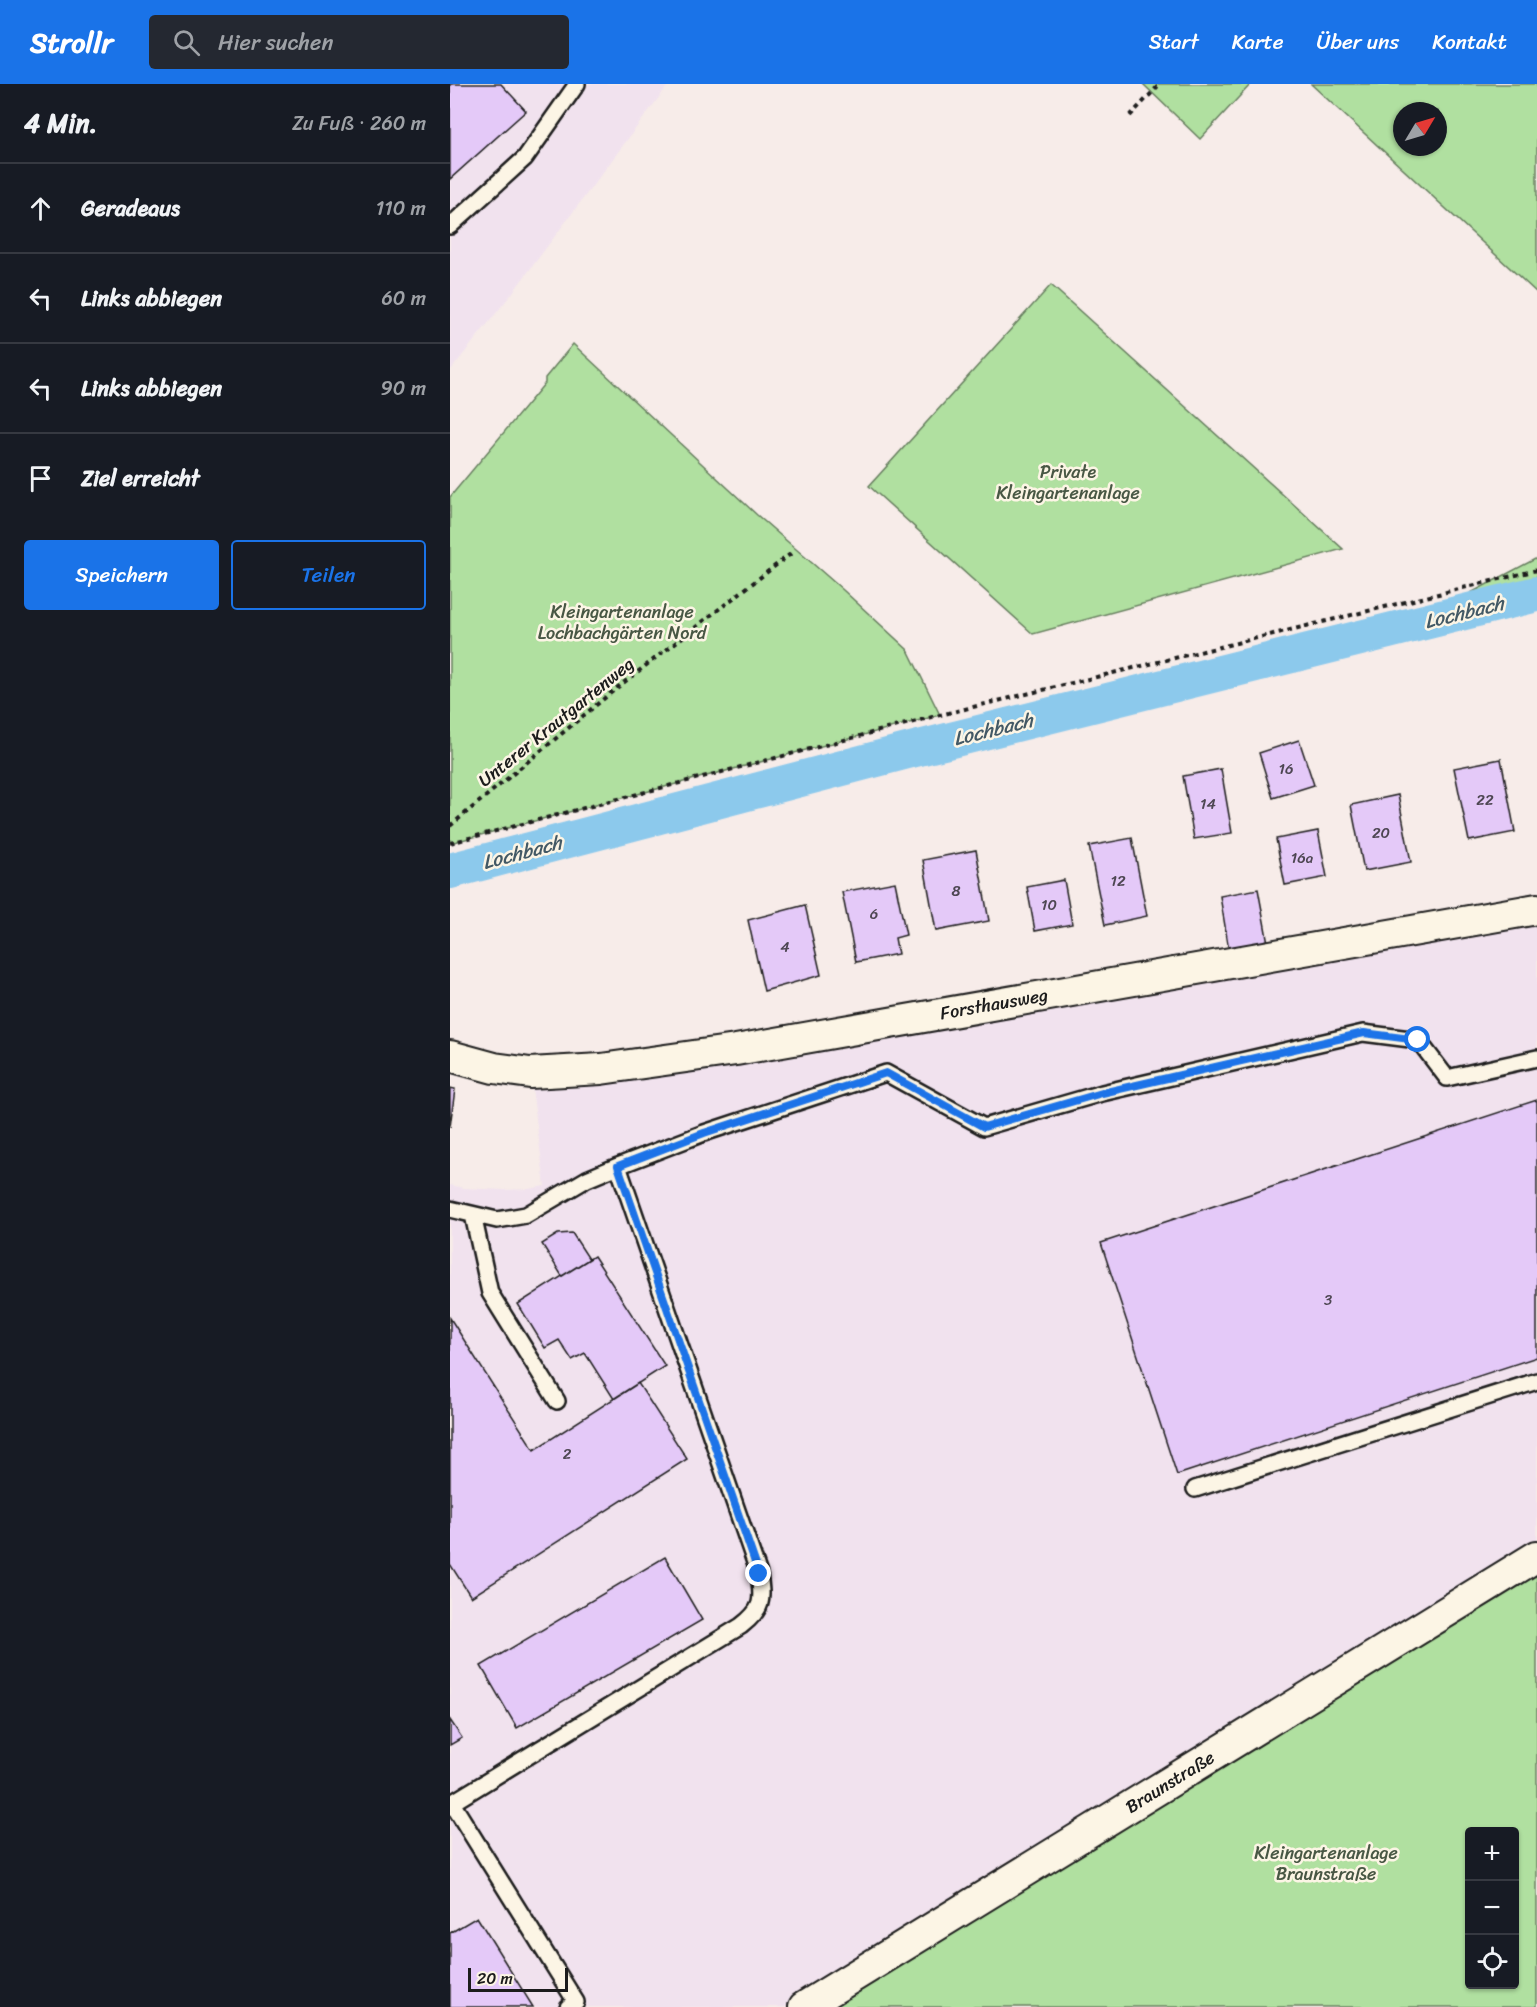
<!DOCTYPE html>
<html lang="de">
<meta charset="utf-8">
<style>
:root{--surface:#171b24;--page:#242831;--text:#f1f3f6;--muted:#9ea1a6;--line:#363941;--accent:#1a73e8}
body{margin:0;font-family:Sriracha,sans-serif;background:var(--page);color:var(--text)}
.controls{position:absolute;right:18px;bottom:18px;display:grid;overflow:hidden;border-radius:6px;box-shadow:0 2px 4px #0004}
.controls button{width:54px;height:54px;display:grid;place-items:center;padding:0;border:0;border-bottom:2px solid var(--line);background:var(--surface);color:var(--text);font:30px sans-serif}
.compass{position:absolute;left:943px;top:18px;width:54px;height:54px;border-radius:50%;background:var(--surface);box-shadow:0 2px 4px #0004;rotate:52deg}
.scale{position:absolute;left:18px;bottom:15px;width:100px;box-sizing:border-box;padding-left:6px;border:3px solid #1c1c1c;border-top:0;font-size:16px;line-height:21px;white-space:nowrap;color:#1c1c1c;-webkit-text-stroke:4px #fcf5e5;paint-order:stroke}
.stop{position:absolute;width:18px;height:18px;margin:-14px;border:4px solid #1a73e8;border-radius:50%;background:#fff}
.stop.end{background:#1a73e8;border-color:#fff;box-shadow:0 2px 6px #0008}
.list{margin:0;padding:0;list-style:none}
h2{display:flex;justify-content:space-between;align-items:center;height:78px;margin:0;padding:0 24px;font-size:26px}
h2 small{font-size:20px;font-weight:400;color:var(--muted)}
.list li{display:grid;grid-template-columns:39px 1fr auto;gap:18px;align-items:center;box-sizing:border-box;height:90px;padding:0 24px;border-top:2px solid var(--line)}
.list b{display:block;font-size:22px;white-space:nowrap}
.list em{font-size:20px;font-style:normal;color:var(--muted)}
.actions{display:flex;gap:12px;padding:18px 24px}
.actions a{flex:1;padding:14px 0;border:2px solid var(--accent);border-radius:6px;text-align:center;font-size:21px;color:var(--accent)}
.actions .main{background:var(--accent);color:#fff}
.icon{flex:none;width:33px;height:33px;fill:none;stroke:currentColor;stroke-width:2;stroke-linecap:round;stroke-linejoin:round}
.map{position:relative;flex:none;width:1087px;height:1923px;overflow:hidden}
header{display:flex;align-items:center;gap:36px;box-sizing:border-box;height:84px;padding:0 30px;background:var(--accent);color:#fff}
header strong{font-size:28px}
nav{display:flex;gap:33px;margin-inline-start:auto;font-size:21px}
.search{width:420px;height:54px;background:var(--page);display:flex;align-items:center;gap:15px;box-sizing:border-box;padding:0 21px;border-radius:6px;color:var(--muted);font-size:22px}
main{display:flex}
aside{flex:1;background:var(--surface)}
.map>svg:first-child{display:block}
.built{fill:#f1e2ee}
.green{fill:#b0e0a0;stroke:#667e5e;stroke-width:1.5;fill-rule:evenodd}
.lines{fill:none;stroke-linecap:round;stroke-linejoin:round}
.canal{stroke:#8cc9ec;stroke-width:36}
.building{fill:#e4c9f8;stroke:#1c1c1c;stroke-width:1.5}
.service-casing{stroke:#1c1c1c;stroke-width:20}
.minor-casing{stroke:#1c1c1c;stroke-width:34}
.path{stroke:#1c1c1c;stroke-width:4;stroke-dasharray:4.5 4.5;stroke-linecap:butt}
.service{stroke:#fcf5e5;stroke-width:15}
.minor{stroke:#fcf5e5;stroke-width:30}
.route{stroke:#1a73e8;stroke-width:8}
.labels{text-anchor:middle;stroke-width:5;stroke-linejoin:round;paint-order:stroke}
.number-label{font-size:15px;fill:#4e4753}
.park-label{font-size:18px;fill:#485744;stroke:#fcf5e5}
.street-label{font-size:18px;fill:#1c1c1c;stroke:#fcf5e5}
.water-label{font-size:20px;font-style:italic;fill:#435965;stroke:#fcf5e5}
</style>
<header>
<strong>Strollr</strong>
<div class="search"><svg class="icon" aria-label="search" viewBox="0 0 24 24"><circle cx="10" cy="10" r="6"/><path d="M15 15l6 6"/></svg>Hier suchen</div>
<nav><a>Start</a><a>Karte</a><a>Über uns</a><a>Kontakt</a></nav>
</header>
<main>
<aside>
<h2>4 Min.<small>Zu Fuß · 260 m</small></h2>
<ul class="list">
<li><svg class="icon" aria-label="ahead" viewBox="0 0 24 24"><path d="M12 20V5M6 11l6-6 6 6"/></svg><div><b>Geradeaus</b></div><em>110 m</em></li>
<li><svg class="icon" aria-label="left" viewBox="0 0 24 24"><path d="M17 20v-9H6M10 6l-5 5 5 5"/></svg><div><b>Links abbiegen</b></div><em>60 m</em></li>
<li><svg class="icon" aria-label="left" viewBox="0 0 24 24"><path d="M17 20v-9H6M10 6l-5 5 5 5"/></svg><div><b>Links abbiegen</b></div><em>90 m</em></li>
<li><svg class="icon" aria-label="arrive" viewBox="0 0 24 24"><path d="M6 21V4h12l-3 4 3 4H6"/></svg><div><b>Ziel erreicht</b></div></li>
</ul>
<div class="actions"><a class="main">Speichern</a><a>Teilen</a></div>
</aside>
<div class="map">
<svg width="1087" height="1923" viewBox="0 0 1087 1923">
<rect width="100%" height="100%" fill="#f7ece9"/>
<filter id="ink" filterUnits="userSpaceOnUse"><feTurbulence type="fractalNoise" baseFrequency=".0167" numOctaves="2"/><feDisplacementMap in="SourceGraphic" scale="12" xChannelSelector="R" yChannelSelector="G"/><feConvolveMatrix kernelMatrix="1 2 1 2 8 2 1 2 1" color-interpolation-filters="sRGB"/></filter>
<g filter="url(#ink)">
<path class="built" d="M 0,0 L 219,0 L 63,208 L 0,287 Z
M 1087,825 L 1087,1472 L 354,1923 L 0,1923 L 0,1101 L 14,1104 L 54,1106 L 78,1105 L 95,1102 L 80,989 Z"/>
<path class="green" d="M 693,0 L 801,0 L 750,55 Z
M 861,0 L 1087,0 L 1087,209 ZM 952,27 L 988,27 L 988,63 L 952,63 Z
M 601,201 L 893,465 L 583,550 L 419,402 Z
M 123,260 L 307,431 L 393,506 L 458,566 L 490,631 L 0,759 L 0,413 L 95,299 L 95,294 Z
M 1087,474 L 1087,510 L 960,541 Z
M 1087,1484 L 1087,1923 L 359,1923 ZM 1020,1748 L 1064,1748 L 1064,1900 L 1020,1900 Z"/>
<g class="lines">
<path class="canal" d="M 0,787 L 461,666 L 1087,510"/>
</g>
<path class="building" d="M 0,0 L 51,0 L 76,27 L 0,95 Z
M 849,656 L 864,701 L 823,714 L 809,669 Z
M 1051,675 L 1065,748 L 1019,757 L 1004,684 Z
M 771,685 L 782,749 L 744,755 L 733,692 Z
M 948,711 L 961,778 L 914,787 L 901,721 Z
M 868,747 L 877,793 L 835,801 L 826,755 Z
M 682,754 L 697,832 L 655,841 L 639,762 Z
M 526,766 L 539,837 L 486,847 L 473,776 Z
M 614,796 L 622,840 L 585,847 L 577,803 Z
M 445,798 L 456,851 L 445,854 L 448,870 L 406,878 L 392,808 Z
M 808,805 L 818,859 L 779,866 L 770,812 Z
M 355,821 L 371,891 L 314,907 L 298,836 Z
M 0,1004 L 5,1005 L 0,1043 Z
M 1087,1016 L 1087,1273 L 727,1391 L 651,1159 Z
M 122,1149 L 139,1175 L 112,1192 L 92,1160 L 108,1150 Z
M 144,1172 L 215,1282 L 164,1315 L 135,1269 L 122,1276 L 109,1256 L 95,1264 L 68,1220 Z
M 0,1234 L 84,1366 L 188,1299 L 237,1375 L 21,1513 L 0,1480 Z
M 215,1473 L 252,1536 L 67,1644 L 31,1582 Z
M 0,1636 L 12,1654 L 0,1661 Z
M 27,1833 L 83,1923 L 0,1923 L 0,1849 Z"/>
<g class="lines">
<defs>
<path id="service" d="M 0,142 L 75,74 L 127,0
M 0,1125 L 47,1136 L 76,1131 L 137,1095 L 168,1082 L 254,1049 L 436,989 L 534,1043 L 652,1009 L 913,949 L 968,956 L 997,994 L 1087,974
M 23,1131 L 40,1209 L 107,1317
M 745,1405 L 1087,1297
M 2,1719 L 126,1918 L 118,1923
M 0,1720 L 291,1542 C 313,1525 313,1517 309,1490 L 168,1082"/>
<path id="minor" d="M 0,972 L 44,984 L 80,989 L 151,985 L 286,966 L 1087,825
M 354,1923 L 1087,1472"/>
</defs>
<use href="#service" class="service-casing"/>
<use href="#minor" class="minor-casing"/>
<path class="path" d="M 680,32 L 710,0
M 0,742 L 168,603 L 343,468
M 0,759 L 490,631 L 1087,486"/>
<use href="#service" class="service"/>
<use href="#minor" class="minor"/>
</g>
</g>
<g class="lines" filter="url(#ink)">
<path class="route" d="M 309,1490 L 168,1082 L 254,1049 L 436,989 L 534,1043 L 652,1009 L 914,949 L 968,956"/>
</g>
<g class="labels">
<g class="number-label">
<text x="836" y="690">16</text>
<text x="1035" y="721">22</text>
<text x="758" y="725">14</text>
<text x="931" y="754">20</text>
<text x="852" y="779">16a</text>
<text x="668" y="802">12</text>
<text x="506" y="812">8</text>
<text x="599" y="826">10</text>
<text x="424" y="835">6</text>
<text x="335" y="868">4</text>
<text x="878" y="1221">3</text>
<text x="117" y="1375">2</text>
</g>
<g class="park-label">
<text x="618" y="394">Private<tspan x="618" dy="21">Kleingartenanlage</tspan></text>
<text x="172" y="534">Kleingartenanlage<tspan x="172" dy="21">Lochbachgärten Nord</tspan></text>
<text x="876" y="1775">Kleingartenanlage<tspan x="876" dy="21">Braunstraße</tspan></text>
</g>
<g class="street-label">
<text transform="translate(106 638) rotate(-39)" y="6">Unterer Krautgartenweg</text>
<text transform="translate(544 920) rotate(-10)" y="6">Forsthausweg</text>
<text transform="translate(720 1698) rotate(-32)" y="6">Braunstraße</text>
</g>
<g class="water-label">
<text transform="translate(1014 528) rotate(-14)" y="7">Lochbach</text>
<text transform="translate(543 645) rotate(-14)" y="7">Lochbach</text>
<text transform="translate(72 768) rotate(-15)" y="7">Lochbach</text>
</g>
</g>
</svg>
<div class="controls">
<button>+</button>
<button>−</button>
<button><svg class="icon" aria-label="locate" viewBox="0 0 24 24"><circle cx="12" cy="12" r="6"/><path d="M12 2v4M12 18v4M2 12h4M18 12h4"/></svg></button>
</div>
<svg class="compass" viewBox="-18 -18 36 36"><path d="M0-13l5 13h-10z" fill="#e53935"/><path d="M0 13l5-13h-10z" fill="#9ea1a6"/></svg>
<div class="scale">20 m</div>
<div class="stop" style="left:968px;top:956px"></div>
<div class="stop end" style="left:309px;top:1490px"></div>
</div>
</main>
